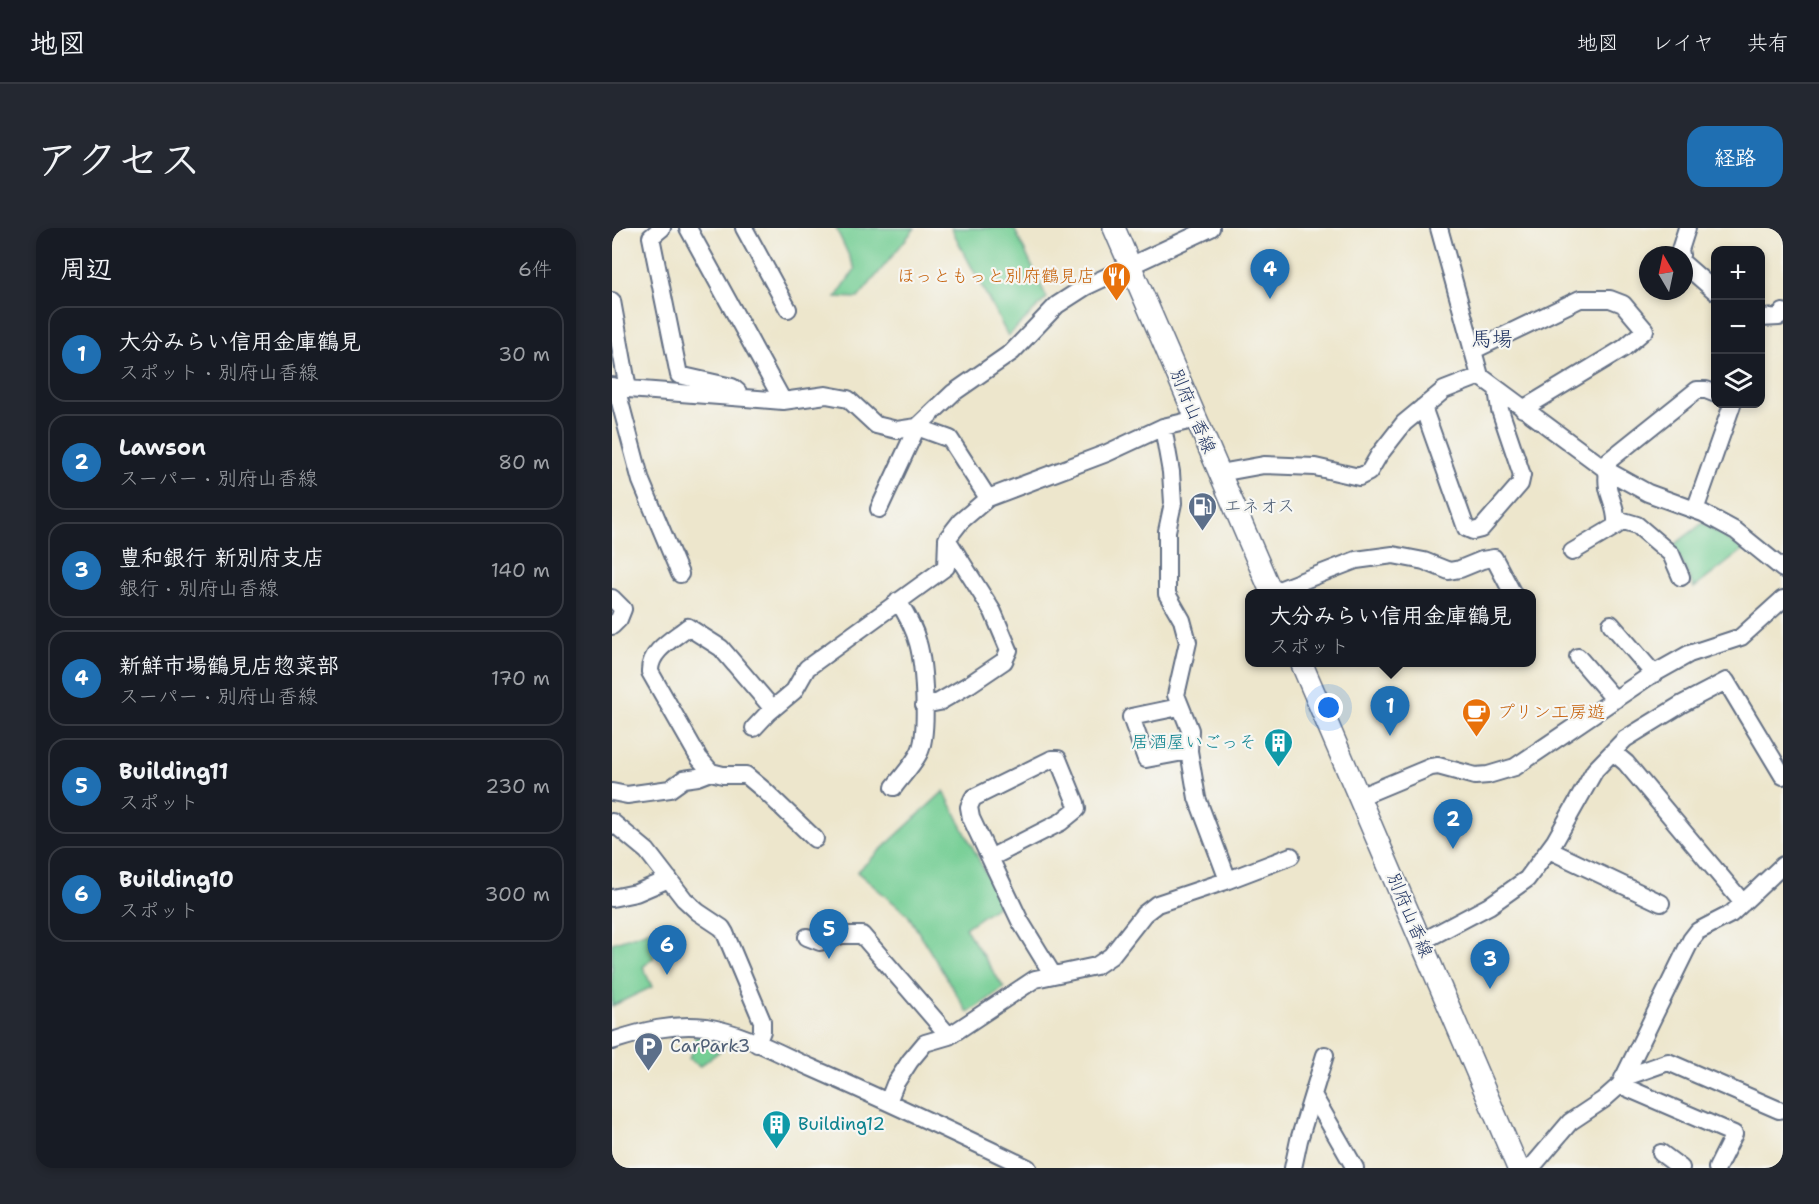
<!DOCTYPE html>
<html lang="ja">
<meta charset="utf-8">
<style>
:root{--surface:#171b24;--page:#242831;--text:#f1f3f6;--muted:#9ea1a6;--line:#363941;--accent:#1f6fb2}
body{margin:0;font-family:"Shantell Sans","Klee One",sans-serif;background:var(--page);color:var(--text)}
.controls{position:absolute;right:18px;top:18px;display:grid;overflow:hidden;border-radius:12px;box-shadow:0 3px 9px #0003}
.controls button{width:54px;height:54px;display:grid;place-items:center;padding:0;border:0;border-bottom:2px solid var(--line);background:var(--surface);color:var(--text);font:30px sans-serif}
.compass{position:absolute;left:1027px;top:18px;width:54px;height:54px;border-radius:50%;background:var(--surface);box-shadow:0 3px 9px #0003;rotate:351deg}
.you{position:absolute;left:717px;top:480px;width:21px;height:21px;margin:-15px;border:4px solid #fff;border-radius:50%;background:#1a73e8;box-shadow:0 0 0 9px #1a73e833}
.badge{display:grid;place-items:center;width:39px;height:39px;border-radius:50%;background:var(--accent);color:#fff;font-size:20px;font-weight:700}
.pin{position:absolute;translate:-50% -50px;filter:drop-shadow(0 2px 3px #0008)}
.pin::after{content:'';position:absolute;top:32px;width:21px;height:18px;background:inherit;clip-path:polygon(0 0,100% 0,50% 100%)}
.popup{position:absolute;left:633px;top:361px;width:291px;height:78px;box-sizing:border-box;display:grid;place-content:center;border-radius:12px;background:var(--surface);filter:drop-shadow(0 2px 4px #0005);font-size:20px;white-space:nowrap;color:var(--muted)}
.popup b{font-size:22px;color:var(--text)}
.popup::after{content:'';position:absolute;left:50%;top:100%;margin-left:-12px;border:12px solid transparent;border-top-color:var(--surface)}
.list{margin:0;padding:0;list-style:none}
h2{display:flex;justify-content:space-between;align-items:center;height:78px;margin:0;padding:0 24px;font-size:26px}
h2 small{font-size:20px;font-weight:400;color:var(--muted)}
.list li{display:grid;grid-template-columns:39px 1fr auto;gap:18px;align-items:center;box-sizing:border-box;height:96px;margin:0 12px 12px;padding:0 12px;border:2px solid var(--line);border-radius:18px}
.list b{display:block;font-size:22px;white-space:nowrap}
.list p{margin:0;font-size:20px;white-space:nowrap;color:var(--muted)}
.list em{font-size:20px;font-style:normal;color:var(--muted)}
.icon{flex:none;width:33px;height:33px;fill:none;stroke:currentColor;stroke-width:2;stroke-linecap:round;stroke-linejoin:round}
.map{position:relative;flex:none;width:1171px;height:940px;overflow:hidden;border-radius:18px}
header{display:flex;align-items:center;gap:36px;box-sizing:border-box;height:84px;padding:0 30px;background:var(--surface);border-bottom:2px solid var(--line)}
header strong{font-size:28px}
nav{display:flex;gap:33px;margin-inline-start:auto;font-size:21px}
.intro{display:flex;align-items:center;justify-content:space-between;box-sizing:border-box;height:144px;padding:0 36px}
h1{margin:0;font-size:42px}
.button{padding:15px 27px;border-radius:18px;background:var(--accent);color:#fff;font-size:21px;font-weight:700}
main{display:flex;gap:36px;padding:0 36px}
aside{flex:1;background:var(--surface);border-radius:18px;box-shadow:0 3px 9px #0003}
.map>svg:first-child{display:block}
.green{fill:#75ce94;stroke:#487e79;stroke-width:1.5}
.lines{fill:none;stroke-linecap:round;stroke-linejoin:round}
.minor-casing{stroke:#646f84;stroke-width:20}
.major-casing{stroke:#646f84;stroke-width:24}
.minor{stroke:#fff;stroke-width:16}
.major{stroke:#fff;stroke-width:21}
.labels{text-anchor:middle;stroke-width:4.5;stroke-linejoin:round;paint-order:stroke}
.food-label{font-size:18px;fill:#c56008;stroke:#f6f6f2;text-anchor:end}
.street-label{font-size:18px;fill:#1b2f5e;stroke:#f6f6f2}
.service-label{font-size:18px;fill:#4e5e75;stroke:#f6f6f2;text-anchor:start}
.culture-label{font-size:18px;fill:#0d838f;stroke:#f6f6f2;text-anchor:end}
.quarter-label{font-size:21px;fill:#1b2f5e;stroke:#f6f6f2}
</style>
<header>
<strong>地図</strong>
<nav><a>地図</a><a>レイヤ</a><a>共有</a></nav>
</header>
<div class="intro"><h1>アクセス</h1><a class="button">経路</a></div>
<main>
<aside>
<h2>周辺<small>6件</small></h2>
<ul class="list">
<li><span class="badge">1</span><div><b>大分みらい信用金庫鶴見</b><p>スポット · 別府山香線</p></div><em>30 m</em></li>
<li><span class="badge">2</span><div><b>Lawson</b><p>スーパー · 別府山香線</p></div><em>80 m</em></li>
<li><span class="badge">3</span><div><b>豊和銀行 新別府支店</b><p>銀行 · 別府山香線</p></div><em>140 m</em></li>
<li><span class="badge">4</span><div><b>新鮮市場鶴見店惣菜部</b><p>スーパー · 別府山香線</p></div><em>170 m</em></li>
<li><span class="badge">5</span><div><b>Building11</b><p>スポット</p></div><em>230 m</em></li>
<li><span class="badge">6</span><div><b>Building10</b><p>スポット</p></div><em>300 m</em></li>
</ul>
</aside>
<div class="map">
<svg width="1171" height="940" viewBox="0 0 1171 940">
<rect width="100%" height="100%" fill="#f6f6f2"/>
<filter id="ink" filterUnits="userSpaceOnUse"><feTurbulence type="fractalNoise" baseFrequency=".0167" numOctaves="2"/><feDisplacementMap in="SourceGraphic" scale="12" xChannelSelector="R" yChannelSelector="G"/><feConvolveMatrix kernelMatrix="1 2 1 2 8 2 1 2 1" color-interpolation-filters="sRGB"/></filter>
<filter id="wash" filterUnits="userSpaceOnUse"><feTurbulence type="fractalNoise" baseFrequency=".008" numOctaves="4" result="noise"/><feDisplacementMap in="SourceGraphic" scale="24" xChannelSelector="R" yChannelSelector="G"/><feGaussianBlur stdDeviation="1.35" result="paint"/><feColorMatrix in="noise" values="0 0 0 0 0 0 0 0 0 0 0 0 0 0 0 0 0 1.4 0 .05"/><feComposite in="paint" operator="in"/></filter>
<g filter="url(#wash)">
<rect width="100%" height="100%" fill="#ede6cc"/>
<path class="green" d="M 224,0 L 303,0 L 246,70 L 224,69 L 243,41 Z
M 339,0 L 402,0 L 435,70 L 396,108 Z
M 1091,295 L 1131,322 L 1082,360 L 1062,317 Z
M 332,563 L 389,675 L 353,700 L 392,760 L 356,785 L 296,687 L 245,644 Z
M 45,700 L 56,705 L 38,719 L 42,729 L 31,739 L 40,759 L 0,778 L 0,715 Z
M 84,808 L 117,816 L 88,838 L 77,831 Z"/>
</g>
<g filter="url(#ink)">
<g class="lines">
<defs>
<path id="minor" d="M 50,0 L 39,9 L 67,147 L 120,159 L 126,164
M 76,0 L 171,173
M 132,0 L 176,81
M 827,0 L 868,148 L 996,243 L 1036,265 L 1091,285 L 1124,303 L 1171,341
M 1069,27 L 1068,22 L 1075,0
M 1072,36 L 1104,64
M 0,73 L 16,161
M 1148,90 L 1167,89 L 1171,84
M 862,122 L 968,71 L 998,71 L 1011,76 L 1033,102 L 1012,120 L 911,181
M 0,158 L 16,161 L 171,173 L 214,167 L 236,171 L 264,197 L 285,202 L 305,199 L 338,211 L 376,270
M 4,159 L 29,253 L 68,346
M 811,179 L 854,300 L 861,303 L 869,301 L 908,256 L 910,247 L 888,182 L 885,161
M 551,199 L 559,244 L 561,275 L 555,303 L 555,366 L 570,392 L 576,414 L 564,467 L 578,502 L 577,523 L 585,570 L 616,652
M 990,238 L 1085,162 L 1094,162 L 1104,166
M 608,245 L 652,237 L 703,239 L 747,249 L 757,244 L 767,227 L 792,195 L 832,162 L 868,148
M 267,281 L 305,199 L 341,165 L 400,124 L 445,77 L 473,59 L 599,0
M 1083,282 L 1120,177 L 1119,176
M 1005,291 L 1025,297 L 1059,326 L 1069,349
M 960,324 L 1004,298 C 1006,275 992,267 996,243
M 659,365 L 744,332 L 781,327 L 812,333 L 837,343 L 848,341 L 870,332 L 882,330 L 901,366
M 0,370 L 11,381 L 7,391 L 0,398
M 999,396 L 1042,446
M 966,429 L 1003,472
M 312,477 L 327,474 L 358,456 L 392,433 L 397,422 L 381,384 L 335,311
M 567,479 L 519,489 L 534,531 L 577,523
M 161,481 L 109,420 L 76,399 C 61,411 37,423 38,444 L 87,530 L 99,544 L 111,547 L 134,547 L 153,563 L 203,611
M 142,500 L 157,484 L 182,463 L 195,440 L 334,339 L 335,311 L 349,293 L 376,270 L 495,225 L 551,199 L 585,191
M 1001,524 L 1014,535 L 1131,675
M 282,559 C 290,548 301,537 307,525 C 317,507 312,436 306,415 C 302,399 295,387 286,373
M 0,564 L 15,567 L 58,561 L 72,551 L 86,549 L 99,544
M 747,569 L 819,539 L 826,538 L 863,548 L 876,547 L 903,539 L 1036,449 L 1077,426 L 1129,409 L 1171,371
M 0,594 L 35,623 L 72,671 L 86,684 L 110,700 L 113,705 L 150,793 L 150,803 L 145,816
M 937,622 L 1049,675
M 378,630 L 449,594 L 465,581 L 464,575 L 446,531 L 440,531 L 361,570 L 357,579 L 359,590 L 408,693 L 441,747
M 0,670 L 24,665 L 57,651
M 195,709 L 208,714 L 230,707 L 250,707 L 337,808
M 809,714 L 877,678 L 915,651 L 943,613 L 983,542 L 1013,511 L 1070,476 L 1114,453 L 1171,548
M 0,813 C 31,803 61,795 94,799 C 131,805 166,825 200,840 C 273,872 345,906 416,940
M 1011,850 L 1056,834 L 1167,882
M 1008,857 L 1122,906 L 1105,940
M 701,867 L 743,940
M 276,874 L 283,856 L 298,833 L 313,815 L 337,808 L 423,751 L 484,738 L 499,728 L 532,686 L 545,676 L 611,654 L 679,628
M 1049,925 L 1069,940
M 681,940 L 687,912 L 713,827
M 919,940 L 958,894 L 991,872 L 1008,857 L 1079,712 L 1086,703 L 1119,686 L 1171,637"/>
<path id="major" d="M 502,0 L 660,366
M 689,434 L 906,940"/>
</defs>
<use href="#minor" class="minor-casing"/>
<use href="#major" class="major-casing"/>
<use href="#minor" class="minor"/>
<use href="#major" class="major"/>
</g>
</g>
<defs>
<symbol id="restaurant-pin" viewBox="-11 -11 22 30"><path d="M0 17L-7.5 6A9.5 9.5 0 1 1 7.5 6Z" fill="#e8710a" stroke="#f6f6f2"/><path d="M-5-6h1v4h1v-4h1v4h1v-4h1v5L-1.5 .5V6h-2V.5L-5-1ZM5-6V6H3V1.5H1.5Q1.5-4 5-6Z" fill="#fff"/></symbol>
<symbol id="fuel-pin" viewBox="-11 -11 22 30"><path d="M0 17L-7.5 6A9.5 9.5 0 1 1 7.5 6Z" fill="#5c6f8a" stroke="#f6f6f2"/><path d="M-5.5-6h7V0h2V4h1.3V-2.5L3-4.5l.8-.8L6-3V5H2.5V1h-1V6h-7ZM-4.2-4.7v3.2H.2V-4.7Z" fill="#fff"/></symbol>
<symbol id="cafe-pin" viewBox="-11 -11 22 30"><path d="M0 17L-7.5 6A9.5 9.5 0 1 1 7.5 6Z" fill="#e8710a" stroke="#f6f6f2"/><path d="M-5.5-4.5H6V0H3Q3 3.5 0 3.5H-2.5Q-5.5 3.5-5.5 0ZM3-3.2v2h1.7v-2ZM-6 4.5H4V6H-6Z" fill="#fff"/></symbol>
<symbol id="building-pin" viewBox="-11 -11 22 30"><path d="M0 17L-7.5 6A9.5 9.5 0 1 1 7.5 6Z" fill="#0f9aa8" stroke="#f6f6f2"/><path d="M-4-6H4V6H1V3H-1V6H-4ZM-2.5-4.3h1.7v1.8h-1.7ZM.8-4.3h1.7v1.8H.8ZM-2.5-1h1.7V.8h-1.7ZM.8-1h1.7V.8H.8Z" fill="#fff"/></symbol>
<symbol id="parking-pin" viewBox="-11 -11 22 30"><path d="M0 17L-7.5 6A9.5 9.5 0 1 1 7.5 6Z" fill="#5c6f8a" stroke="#f6f6f2"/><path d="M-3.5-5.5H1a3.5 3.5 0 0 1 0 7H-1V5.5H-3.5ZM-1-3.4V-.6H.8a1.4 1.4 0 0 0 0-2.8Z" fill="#fff"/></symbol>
</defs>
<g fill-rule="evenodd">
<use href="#restaurant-pin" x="488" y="32" width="33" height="45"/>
<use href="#fuel-pin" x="574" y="262" width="33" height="45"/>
<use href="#cafe-pin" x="848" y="468" width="33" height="45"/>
<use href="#building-pin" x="650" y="498" width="33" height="45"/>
<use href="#parking-pin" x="20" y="802" width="33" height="45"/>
<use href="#building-pin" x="148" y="880" width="33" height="45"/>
</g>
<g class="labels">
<g class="food-label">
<text x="483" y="54">ほっともっと別府鶴見店</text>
<text x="885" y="490" text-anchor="start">プリン工房遊</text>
</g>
<g class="street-label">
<text transform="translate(581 183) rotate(67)" y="6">別府山香線</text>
<text transform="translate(798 687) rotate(67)" y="6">別府山香線</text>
</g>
<g class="service-label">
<text x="612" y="284">エネオス</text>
<text x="58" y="824">CarPark3</text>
</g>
<g class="culture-label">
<text x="645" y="520">居酒屋いごっそ</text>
<text x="186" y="902" text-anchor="start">Building12</text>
</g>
<g class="quarter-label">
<text x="880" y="118">馬場</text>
</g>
</g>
</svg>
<div class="controls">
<button>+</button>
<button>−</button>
<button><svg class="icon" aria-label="layers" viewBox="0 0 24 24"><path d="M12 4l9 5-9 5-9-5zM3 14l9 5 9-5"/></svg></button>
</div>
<svg class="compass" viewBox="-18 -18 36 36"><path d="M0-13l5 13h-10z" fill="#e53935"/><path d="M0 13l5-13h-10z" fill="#9ea1a6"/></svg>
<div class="you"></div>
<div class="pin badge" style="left:778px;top:508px">1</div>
<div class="popup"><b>大分みらい信用金庫鶴見</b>スポット</div>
<div class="pin badge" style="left:841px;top:621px">2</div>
<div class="pin badge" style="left:878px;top:761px">3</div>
<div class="pin badge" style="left:658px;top:71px">4</div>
<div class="pin badge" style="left:217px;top:731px">5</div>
<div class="pin badge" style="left:55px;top:747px">6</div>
</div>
</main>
